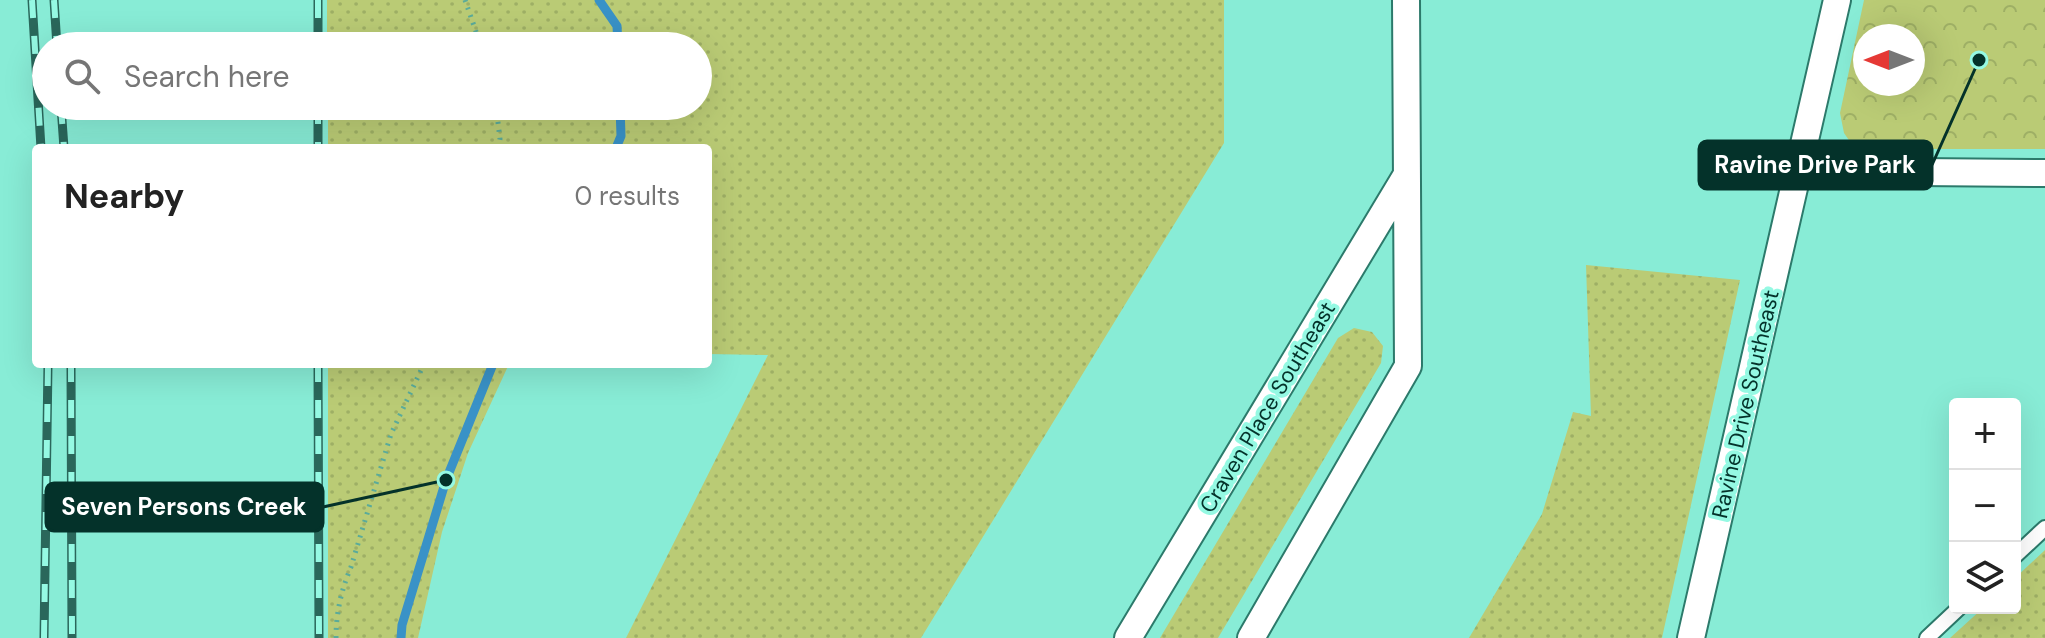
<!DOCTYPE html>
<meta charset="utf-8">
<style>
:root{--surface:#fff;--page:#f2f2f2;--text:#222;--muted:#767676;--line:#e0e0e0}
body{margin:0;font-family:"DM Sans",sans-serif;background:var(--page);color:var(--text)}
.controls{position:absolute;right:24px;bottom:24px;display:grid;overflow:hidden;border-radius:8px;box-shadow:0 8px 32px #0002}
.controls button{width:72px;height:72px;display:grid;place-items:center;padding:0;border:0;border-bottom:2px solid var(--line);background:var(--surface);color:var(--text);font:40px sans-serif}
.compass{position:absolute;left:1853px;top:24px;width:72px;height:72px;border-radius:50%;background:var(--surface);box-shadow:0 8px 32px #0002;rotate:270deg}
.list{margin:0;padding:0;list-style:none}
h2{display:flex;justify-content:space-between;align-items:center;height:104px;margin:0;padding:0 32px;font-size:34px}
h2 small{font-size:26px;font-weight:400;color:var(--muted)}
.icon{flex:none;width:44px;height:44px;fill:none;stroke:currentColor;stroke-width:2;stroke-linecap:round;stroke-linejoin:round}
.map{position:relative;flex:none;width:2045px;height:638px;overflow:hidden}
.search{position:absolute;background:var(--surface);box-shadow:0 8px 32px #0002;left:32px;top:32px;width:680px;height:88px;display:flex;align-items:center;gap:20px;box-sizing:border-box;padding:0 28px;border-radius:44px;color:var(--muted);font-size:30px}
.panel{position:absolute;background:var(--surface);box-shadow:0 8px 32px #0002;left:32px;top:144px;width:680px;height:224px;border-radius:8px}
.map>svg:first-child{display:block}
.grass{fill:url(#grass-dots)}
.park{fill:url(#park-crowns);fill-rule:evenodd}
.lines{fill:none;stroke-linecap:round;stroke-linejoin:round}
.stream{stroke:#3992c7;stroke-width:9}
.lane-casing{stroke:#2c7a6b;stroke-width:18}
.street-casing{stroke:#2c7a6b;stroke-width:30}
.path{stroke:#5aab9a;stroke-width:5;stroke-dasharray:2 6;stroke-linecap:butt}
.lane{stroke:#fff;stroke-width:14}
.street{stroke:#fff;stroke-width:26}
.rail-casing{stroke:#2a675b;stroke-width:9}
.rail{stroke:#95f9e3;stroke-width:6;stroke-dasharray:18;stroke-linecap:butt}
.labels{text-anchor:middle;stroke-width:8;stroke-linejoin:round;paint-order:stroke}
.street-label{font-size:22px;fill:#04322a;stroke:#95f9e3}
.leader{fill:none;stroke:#04322a;stroke-width:3}
.callout-dot{fill:#04322a;stroke:#95f9e3;stroke-width:3}
.callout{fill:#04322a;stroke:#04322a;stroke-width:3}
.callout-label{font-size:24px;text-anchor:middle;font-weight:bold;fill:#fff}
</style>
<div class="map">
<svg width="2045" height="638" viewBox="0 0 2045 638">
<defs>
<pattern id="grass-dots" width="8" height="8" patternUnits="userSpaceOnUse" patternTransform="scale(2)"><rect width="8" height="8" fill="#bacb75"/><path d="M2 2h.1M6 6h.1" fill="none" stroke="#9eaf65" stroke-width="1.8" stroke-linecap="round"/></pattern>
<pattern id="park-crowns" width="20" height="18" patternUnits="userSpaceOnUse" patternTransform="scale(2)"><rect width="20" height="18" fill="#bacb75"/><path d="M2 6a3 3 0 1 1 6 0M12 15a3 3 0 1 1 6 0" fill="none" stroke="#9eaf65"/></pattern>
</defs>
<rect width="100%" height="100%" fill="#88ecd6"/>
<path class="grass" d="M 327,0 L 1224,0 L 1224,143 L 921,638 L 626,638 L 768,355 L 708,354 L 708,148 L 328,148 L 328,106 L 698,106 L 698,46 L 327,46 Z
M 1586,265 L 1740,280 L 1662,638 L 1469,638 L 1542,514 L 1573,412 L 1591,416 Z
M 1354,328 L 1372,332 L 1383,346 L 1381,363 L 1218,638 L 1160,638 L 1338,338 Z
M 328,364 L 509,364 L 468,453 L 442,532 L 418,638 L 328,638 Z
M 2045,550 L 2045,638 L 1950,638 L 1983,608 L 2015,608 L 2015,578 Z"/>
<path class="park" d="M 1864,0 L 2045,0 L 2045,149 L 1855,149 L 1844,133 L 1840,113 ZM 1865,36 L 1913,36 L 1913,84 L 1865,84 Z"/>
<g class="lines">
<path class="stream" d="M 599,0 L 617,26 L 618,46
M 616,148 L 621,136 L 620,106
M 401,638 L 402,625 L 446,480 L 493,364"/>
<defs>
<path id="lane" d="M 2015,556 L 2045,528
M 1927,638 L 1959,608"/>
<path id="street" d="M 1800,171 L 2045,173
M 1128,638 L 1406,176
M 1251,638 L 1408,366 L 1406,0
M 1691,638 L 1837,0"/>
</defs>
<use href="#lane" class="lane-casing"/>
<use href="#street" class="street-casing"/>
<path class="path" d="M 465,0 L 481,46
M 496,106 L 500,139 L 498,148
M 336,638 C 336,613 341,591 351,567 L 391,434 L 424,364"/>
<use href="#lane" class="lane"/>
<use href="#street" class="street"/>
<defs>
<path id="rail" d="M 32,0 L 41,148
M 54,0 L 57,46
M 318,0 L 318,46
M 61,106 L 64,148
M 318,106 L 318,148
M 71,364 L 72,638
M 318,364 L 319,638
M 44,638 L 48,364"/>
</defs>
<use href="#rail" class="rail-casing"/>
<use href="#rail" class="rail"/>
</g>
<g class="labels">
<g class="street-label">
<text transform="translate(1745 404) rotate(-77)" y="8">Ravine Drive Southeast</text>
<text transform="translate(1267 407) rotate(-59)" y="8">Craven Place Southeast</text>
</g>
</g>
<path class="leader" d="M1979 60L1932 165M446 480L323 507"/>
<g class="callout-dot">
<circle cx="1979" cy="60" r="8"/>
<circle cx="446" cy="480" r="8"/>
</g>
<g class="callout">
<rect x="1699" y="141" width="233" height="48" rx="8"/>
<rect x="46" y="483" width="277" height="48" rx="8"/>
</g>
<g class="callout-label">
<text x="1815" y="173">Ravine Drive Park</text>
<text x="184" y="515">Seven Persons Creek</text>
</g>
</svg>
<div class="controls">
<button>+</button>
<button>−</button>
<button><svg class="icon" aria-label="layers" viewBox="0 0 24 24"><path d="M12 4l9 5-9 5-9-5zM3 14l9 5 9-5"/></svg></button>
</div>
<svg class="compass" viewBox="-18 -18 36 36"><path d="M0-13l5 13h-10z" fill="#e53935"/><path d="M0 13l5-13h-10z" fill="#767676"/></svg>
<div class="search"><svg class="icon" aria-label="search" viewBox="0 0 24 24"><circle cx="10" cy="10" r="6"/><path d="M15 15l6 6"/></svg>Search here</div>
<section class="panel">
<h2>Nearby<small>0 results</small></h2>
<ul class="list">
</ul>
</section>
</div>
